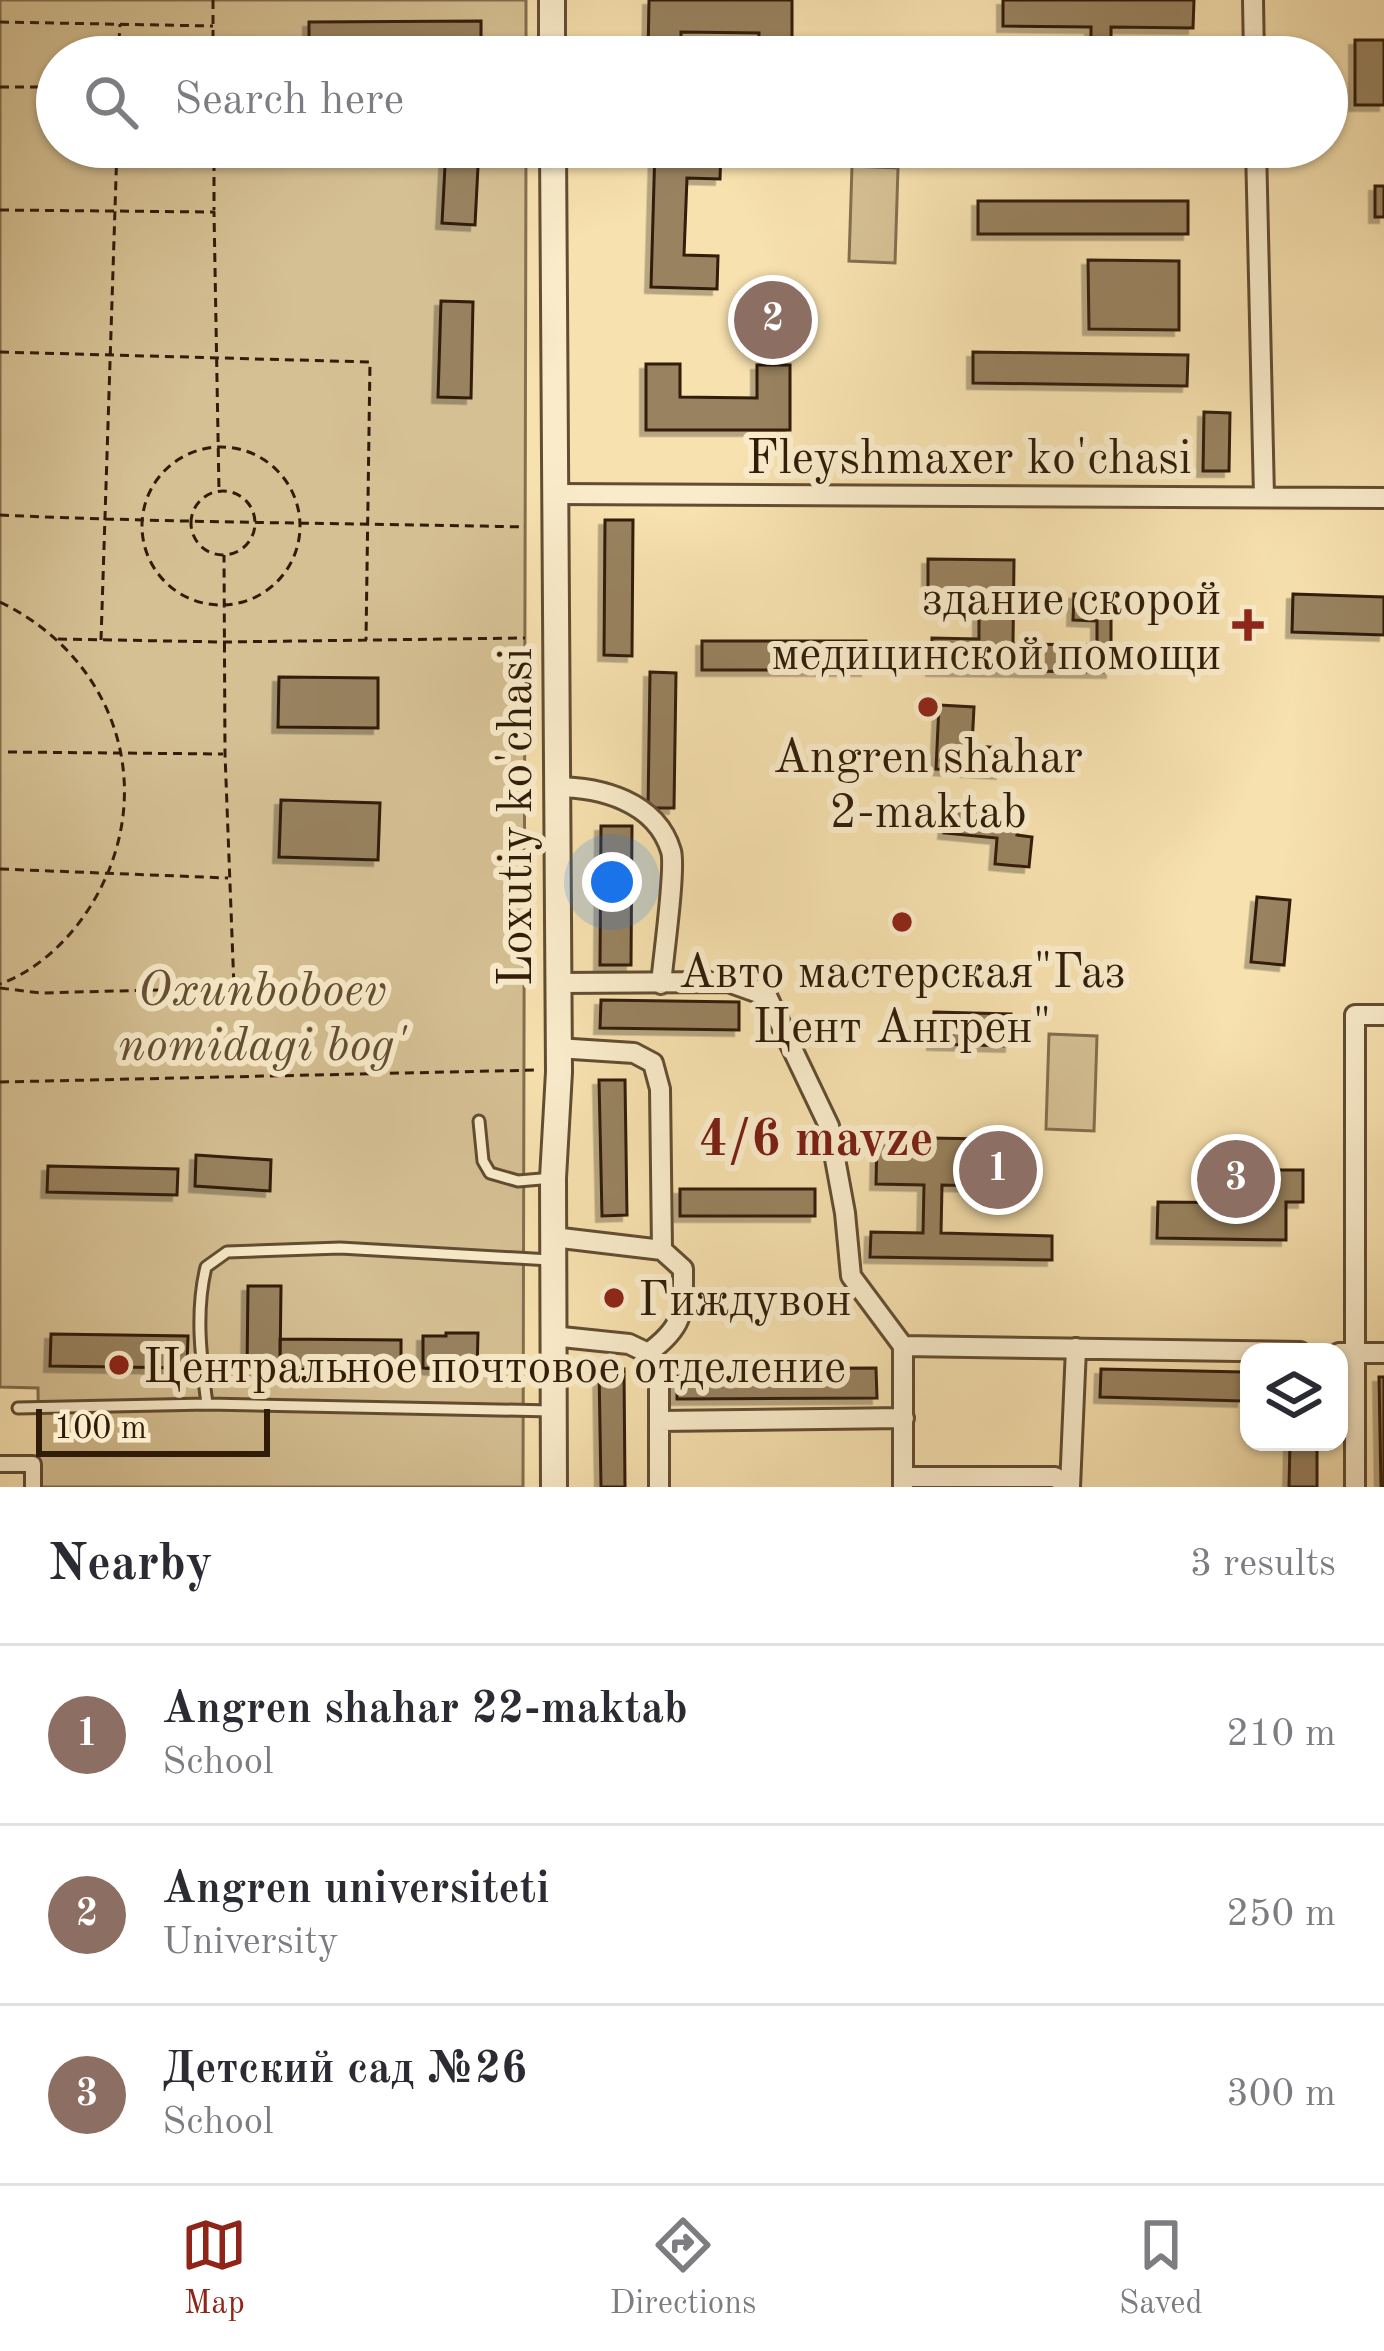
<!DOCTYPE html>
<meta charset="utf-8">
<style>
:root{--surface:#fff;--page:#f2f2f3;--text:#2b2b33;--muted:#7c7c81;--line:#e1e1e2;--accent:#8f2418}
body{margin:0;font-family:"Old Standard TT",serif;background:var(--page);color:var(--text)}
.controls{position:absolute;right:36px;bottom:36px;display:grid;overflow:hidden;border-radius:24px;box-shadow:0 3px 9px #0004}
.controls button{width:108px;height:108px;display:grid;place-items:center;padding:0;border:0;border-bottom:3px solid var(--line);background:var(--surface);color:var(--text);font:60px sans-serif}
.scale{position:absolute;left:36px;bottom:30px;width:234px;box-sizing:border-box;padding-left:12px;border:6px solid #311c09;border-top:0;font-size:33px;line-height:42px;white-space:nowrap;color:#311c09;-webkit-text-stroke:9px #faeccb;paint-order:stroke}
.you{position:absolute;left:612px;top:882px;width:42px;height:42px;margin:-30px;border:9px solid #fff;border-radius:50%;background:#1a73e8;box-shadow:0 0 0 18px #1a73e833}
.badge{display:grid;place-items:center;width:78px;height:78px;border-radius:50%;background:var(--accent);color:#fff;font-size:39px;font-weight:700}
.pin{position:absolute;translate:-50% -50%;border:6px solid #fff;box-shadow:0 3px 12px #0006}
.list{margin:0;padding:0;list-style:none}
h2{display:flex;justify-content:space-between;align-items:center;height:156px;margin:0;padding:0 48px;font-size:51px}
h2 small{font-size:39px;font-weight:400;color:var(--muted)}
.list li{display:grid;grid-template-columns:78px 1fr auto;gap:36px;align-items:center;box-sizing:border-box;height:180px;padding:0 48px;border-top:3px solid var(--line)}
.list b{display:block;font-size:45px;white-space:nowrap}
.list p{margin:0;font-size:39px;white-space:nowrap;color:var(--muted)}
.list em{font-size:39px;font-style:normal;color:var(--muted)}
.icon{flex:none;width:66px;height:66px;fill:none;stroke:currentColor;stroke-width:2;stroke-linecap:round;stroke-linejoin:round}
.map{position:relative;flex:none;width:1384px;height:1487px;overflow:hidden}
.search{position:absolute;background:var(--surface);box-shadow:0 3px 9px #0004;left:36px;right:36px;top:36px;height:132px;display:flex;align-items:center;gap:30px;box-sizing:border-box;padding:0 42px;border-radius:66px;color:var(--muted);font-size:45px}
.sheet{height:696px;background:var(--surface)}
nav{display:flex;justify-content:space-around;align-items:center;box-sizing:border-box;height:168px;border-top:3px solid var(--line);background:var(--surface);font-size:33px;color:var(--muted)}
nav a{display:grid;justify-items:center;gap:6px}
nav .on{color:var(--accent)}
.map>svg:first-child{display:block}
.green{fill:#d5c093;stroke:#836e4e;stroke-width:3}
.building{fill:#98825f;stroke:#311c09;stroke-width:3;filter:url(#shadow)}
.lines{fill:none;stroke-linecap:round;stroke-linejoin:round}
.service-casing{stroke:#624d32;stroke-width:15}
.pedestrian-casing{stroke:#624d32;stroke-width:20}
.minor-casing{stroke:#624d32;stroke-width:24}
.tertiary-casing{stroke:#624d32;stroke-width:30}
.path{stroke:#311c09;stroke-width:3;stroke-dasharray:9 6;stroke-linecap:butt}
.service{stroke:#faeccb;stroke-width:9}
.pedestrian{stroke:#faeccb;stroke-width:14}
.minor{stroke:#faeccb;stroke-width:18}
.tertiary{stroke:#faeccb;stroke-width:24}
.poi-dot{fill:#8f2418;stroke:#faeccb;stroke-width:4.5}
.labels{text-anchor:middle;stroke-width:12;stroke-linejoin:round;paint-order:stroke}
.street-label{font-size:48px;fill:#311c09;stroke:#faeccb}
.poi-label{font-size:48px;fill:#311c09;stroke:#faeccb}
.park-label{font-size:48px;font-style:italic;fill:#624d32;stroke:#faeccb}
.neighbourhood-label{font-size:51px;font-weight:bold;fill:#7a1f14;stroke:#faeccb}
</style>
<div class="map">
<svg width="1384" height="1487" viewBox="0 0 1384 1487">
<defs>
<filter id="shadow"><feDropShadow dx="-5.5" dy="5.5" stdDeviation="0" flood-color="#0004"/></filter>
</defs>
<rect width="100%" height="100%" fill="#f7e1af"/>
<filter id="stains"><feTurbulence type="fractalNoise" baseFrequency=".00167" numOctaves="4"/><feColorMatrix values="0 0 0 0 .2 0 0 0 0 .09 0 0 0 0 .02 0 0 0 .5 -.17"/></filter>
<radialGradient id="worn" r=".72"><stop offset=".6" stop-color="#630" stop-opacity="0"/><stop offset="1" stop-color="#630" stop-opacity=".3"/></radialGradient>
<path class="green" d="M 0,0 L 526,0 L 526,57 L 57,57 L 57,147 L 526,147 L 523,1487 L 39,1487 L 38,1388 L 0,1387 Z
M 852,166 L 898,168 L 895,263 L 849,261 Z
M 1049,1034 L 1097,1036 L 1094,1131 L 1046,1129 Z"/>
<path class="building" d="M 649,0 L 792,0 L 792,57 L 758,57 L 759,33 L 681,32 L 681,57 L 648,57 Z
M 1003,0 L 1194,0 L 1193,28 L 1111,27 L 1111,57 L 1091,57 L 1091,27 L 1003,26 Z
M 481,21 L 481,57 L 309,57 L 309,22 Z
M 1355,40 L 1384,40 L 1384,105 L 1355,105 Z
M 446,147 L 479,147 L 475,225 L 442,223 Z
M 655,147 L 721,147 L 720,179 L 687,178 L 684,255 L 718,256 L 717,289 L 651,287 Z
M 1375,186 L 1384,186 L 1384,217 L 1375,217 Z
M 978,201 L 1188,201 L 1188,234 L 978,234 Z
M 1088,260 L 1179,261 L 1179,330 L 1089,329 Z
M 441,301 L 473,302 L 471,398 L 438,397 Z
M 973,352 L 1188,355 L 1187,386 L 973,383 Z
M 646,364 L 680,364 L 680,397 L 757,398 L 757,365 L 790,365 L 790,430 L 646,430 Z
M 1204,412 L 1230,413 L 1229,471 L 1203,471 Z
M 605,520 L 633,520 L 632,656 L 604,655 Z
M 928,559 L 1014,560 L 1013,644 L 1097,645 L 1097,621 L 1073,620 L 1074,594 L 1111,594 L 1111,672 L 932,670 L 932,638 L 979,639 L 979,602 L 928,601 Z
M 1293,594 L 1384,597 L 1384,635 L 1292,632 Z
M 702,641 L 866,641 L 866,670 L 702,670 Z
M 650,672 L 676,673 L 674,808 L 648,808 Z
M 279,677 L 378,678 L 378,728 L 278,727 Z
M 939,705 L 974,707 L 972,746 L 1002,748 L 1001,773 L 936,769 Z
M 281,800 L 380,803 L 378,860 L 279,857 Z
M 947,802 L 1020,809 L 1017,835 L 1032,837 L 1029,867 L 995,864 L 997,838 L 944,833 Z
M 601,826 L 632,826 L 631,965 L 600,965 Z
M 1257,897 L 1290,900 L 1284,965 L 1251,962 Z
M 601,1000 L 739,1002 L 739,1030 L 600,1028 Z
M 934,1012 L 1011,1014 L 1010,1046 L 933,1044 Z
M 599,1080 L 625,1080 L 627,1215 L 602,1216 Z
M 877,1137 L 983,1139 L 982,1186 L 942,1185 L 941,1233 L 1052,1236 L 1052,1260 L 870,1257 L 871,1232 L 923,1233 L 924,1185 L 876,1184 Z
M 196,1155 L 271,1160 L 270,1191 L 195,1186 Z
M 48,1166 L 178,1169 L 177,1195 L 47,1192 Z
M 1270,1170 L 1303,1170 L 1303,1202 L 1286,1202 L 1286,1240 L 1157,1238 L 1158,1202 L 1270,1203 Z
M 680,1189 L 815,1189 L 815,1216 L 680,1216 Z
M 248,1286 L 281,1286 L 280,1369 L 247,1369 Z
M 446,1333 L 478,1333 L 477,1372 L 423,1368 L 423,1336 L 446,1336 Z
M 51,1334 L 188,1336 L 187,1368 L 50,1366 Z
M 280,1339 L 401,1340 L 401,1371 L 280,1369 Z
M 876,1368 L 877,1398 L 677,1399 L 677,1369 Z
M 599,1369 L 624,1369 L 625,1487 L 601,1487 Z
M 1101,1369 L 1243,1372 L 1242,1401 L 1100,1397 Z
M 1379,1377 L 1384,1377 L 1384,1487 L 1381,1487 Z
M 1290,1442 L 1317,1442 L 1317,1487 L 1289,1487 Z"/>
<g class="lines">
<defs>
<path id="service" d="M 479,1121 L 483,1161 L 490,1173 L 518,1181 L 553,1178
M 207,1404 C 201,1358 195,1312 206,1267 L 227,1252 L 340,1248 L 550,1260
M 18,1408 L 207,1404 L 552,1411"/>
<path id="pedestrian" d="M 0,1464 L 33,1464 L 33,1487"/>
<path id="minor" d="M 1253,0 L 1254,57
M 1256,147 L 1264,496
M 555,494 L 1384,498
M 555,787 C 600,787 656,801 671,851 C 676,868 663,960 661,984
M 558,983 L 728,982 L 767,996 L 829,1126 L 845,1213 L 851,1276 L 903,1346 L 903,1487
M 557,1048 L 634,1053 L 653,1063 L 660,1089 L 662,1250
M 553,1237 L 662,1250 L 683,1269 C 683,1312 685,1326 648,1353
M 552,1336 L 629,1344 L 648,1353 L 659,1383 L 659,1487
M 903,1346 L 1300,1352
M 1339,1353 L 1384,1353
M 659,1421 L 904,1418
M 903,1477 L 1055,1477 L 1070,1487 L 1076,1348
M 1355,1487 L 1355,1015 L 1384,1015"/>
<path id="tertiary" d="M 552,0 L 552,57
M 553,147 L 559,1072 L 553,1178 L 554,1487"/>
</defs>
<use href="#service" class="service-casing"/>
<use href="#pedestrian" class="pedestrian-casing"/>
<use href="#minor" class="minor-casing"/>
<use href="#tertiary" class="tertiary-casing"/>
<path class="path" d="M 213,0 L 213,57
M 0,22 L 213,26
M 118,57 L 120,24
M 0,87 L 57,87
M 214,147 L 214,210
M 0,210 L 214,212 L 219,491
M 0,352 L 370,362 L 366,640
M142 526a79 79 0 1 1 158 0a79 79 0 1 1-158 0Z
M191 523a32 32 0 1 1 64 0a32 32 0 1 1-64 0Z
M 0,515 C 175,523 350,523 525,527
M 0,602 C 118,659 161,794 90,907 C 69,940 38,970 0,984
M 58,639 L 223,642 L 525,638
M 101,640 L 117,147
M 8,752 L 223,754
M 0,869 L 228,878
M 0,988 L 40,993 L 234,988 L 225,754 L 224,555
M 0,1082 L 538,1070"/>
<use href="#service" class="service"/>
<use href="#pedestrian" class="pedestrian"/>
<use href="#minor" class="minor"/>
<use href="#tertiary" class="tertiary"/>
</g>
<g class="poi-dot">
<path d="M1242 607h12v12h12v12h-12v12h-12v-12h-12v-12h12z"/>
<circle cx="928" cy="707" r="12"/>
<circle cx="902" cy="922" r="12"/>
<circle cx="614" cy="1298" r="12"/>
<circle cx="119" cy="1365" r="12"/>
</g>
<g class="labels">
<g class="street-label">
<text x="969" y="473">Fleyshmaxer ko'chasi</text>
<text transform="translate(514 817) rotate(-90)" y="17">Loxutiy ko'chasi</text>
</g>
<g class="poi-label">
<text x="1221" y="614" text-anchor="end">здание скорой<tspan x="1221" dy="55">медицинской помощи</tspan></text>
<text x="928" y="772">Angren shahar<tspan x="928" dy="55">2-maktab</tspan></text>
<text x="902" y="987">Авто мастерская"Газ<tspan x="902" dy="55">Цент Ангрен"</tspan></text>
<text x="638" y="1315" text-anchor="start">Гиждувон</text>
<text x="143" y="1382" text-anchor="start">Центральное почтовое отделение</text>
</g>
<g class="park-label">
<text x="262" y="1005">Oxunboboev<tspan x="262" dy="55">nomidagi bog'</tspan></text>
</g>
<g class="neighbourhood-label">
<text x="816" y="1155">4/6 mavze</text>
</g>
</g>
<rect width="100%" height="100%" filter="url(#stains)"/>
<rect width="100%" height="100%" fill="url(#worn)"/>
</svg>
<div class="controls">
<button><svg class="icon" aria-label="layers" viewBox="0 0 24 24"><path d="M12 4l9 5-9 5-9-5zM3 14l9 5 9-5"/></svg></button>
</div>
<div class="scale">100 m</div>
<div class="you"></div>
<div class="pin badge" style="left:998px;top:1170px;background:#8d6e63">1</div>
<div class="pin badge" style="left:773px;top:320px;background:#8d6e63">2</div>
<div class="pin badge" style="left:1236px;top:1179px;background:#8d6e63">3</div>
<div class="search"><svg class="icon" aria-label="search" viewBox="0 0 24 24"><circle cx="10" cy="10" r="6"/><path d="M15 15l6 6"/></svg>Search here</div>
</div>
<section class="sheet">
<h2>Nearby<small>3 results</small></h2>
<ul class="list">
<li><span class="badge" style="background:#8d6e63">1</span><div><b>Angren shahar 22-maktab</b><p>School</p></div><em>210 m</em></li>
<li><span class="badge" style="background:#8d6e63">2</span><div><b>Angren universiteti</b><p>University</p></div><em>250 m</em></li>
<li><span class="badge" style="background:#8d6e63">3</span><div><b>Детский сад №26</b><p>School</p></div><em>300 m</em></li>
</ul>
</section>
<nav>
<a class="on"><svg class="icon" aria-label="map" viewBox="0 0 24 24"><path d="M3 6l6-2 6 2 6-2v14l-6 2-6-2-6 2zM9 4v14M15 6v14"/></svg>Map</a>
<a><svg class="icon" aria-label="directions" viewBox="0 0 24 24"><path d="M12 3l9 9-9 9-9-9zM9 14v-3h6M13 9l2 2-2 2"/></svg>Directions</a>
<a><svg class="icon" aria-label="saved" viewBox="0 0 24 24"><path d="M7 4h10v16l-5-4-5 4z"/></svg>Saved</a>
</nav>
